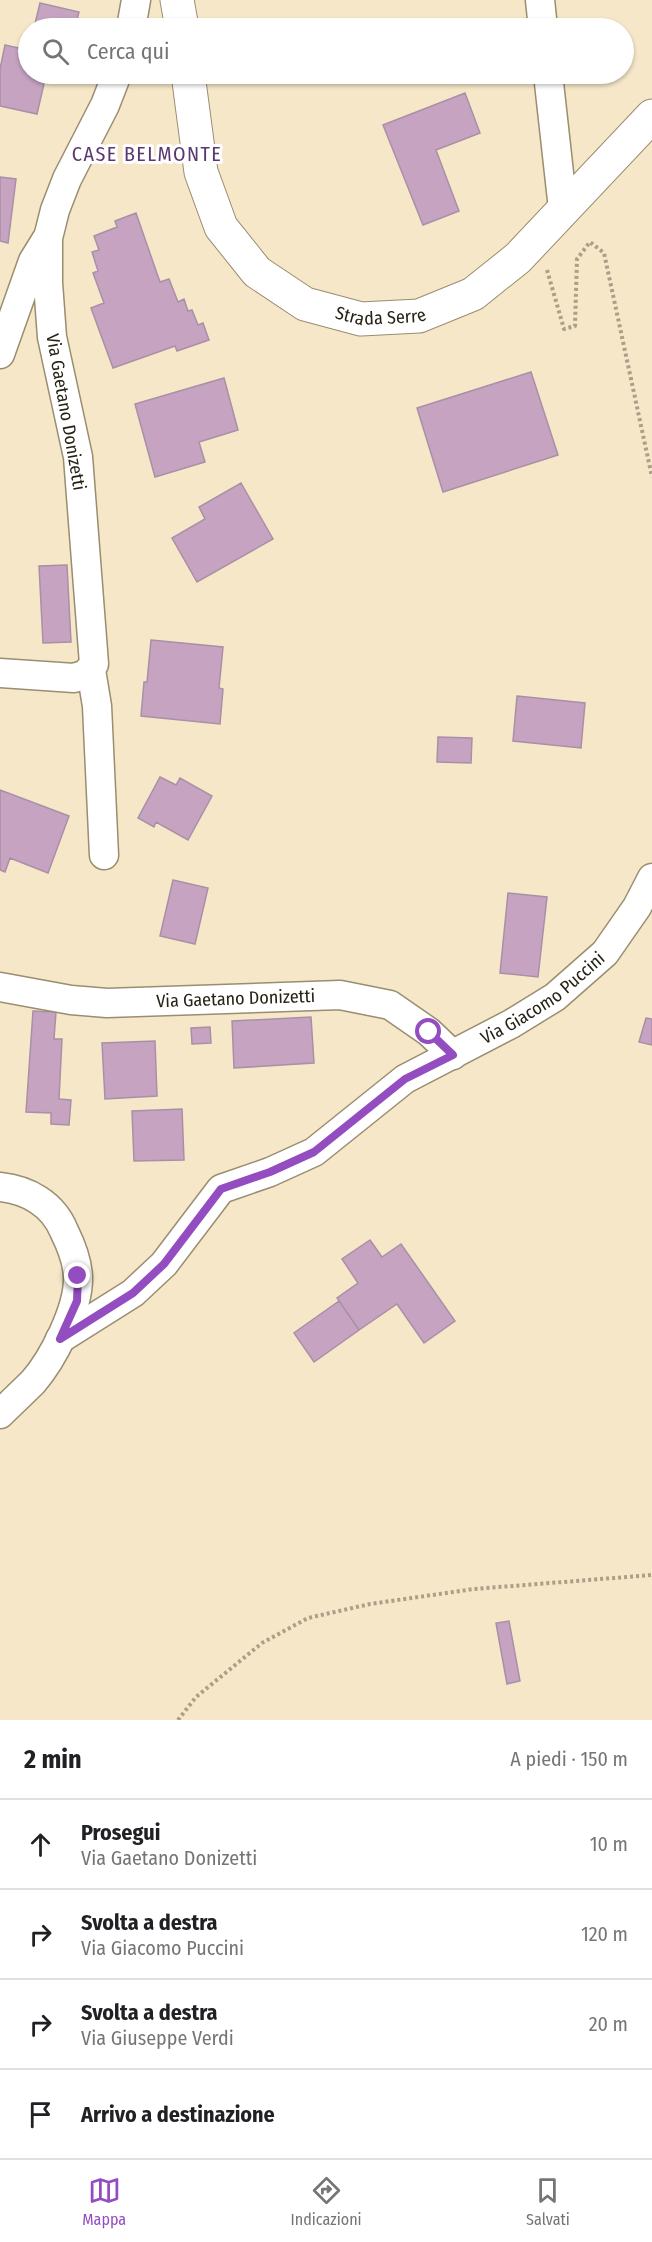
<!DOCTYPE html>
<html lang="it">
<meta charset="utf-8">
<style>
:root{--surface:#fff;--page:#f6f6f6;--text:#202124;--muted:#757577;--line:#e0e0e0;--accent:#934dc1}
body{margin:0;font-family:"Fira Sans Condensed",sans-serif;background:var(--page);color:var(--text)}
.stop{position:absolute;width:18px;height:18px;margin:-14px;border:4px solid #934dc1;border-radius:50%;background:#fff}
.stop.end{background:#934dc1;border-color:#fff;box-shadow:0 2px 6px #0008}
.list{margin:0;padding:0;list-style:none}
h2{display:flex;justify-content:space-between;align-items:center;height:78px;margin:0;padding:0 24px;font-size:26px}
h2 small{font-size:20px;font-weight:400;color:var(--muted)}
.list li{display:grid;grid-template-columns:39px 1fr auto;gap:18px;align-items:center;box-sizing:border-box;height:90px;padding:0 24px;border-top:2px solid var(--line)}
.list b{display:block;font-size:22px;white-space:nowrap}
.list p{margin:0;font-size:20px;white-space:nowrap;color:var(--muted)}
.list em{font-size:20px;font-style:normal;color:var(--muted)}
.icon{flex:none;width:33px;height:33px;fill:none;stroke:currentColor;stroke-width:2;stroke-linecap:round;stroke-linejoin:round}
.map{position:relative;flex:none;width:652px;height:1720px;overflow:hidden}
.search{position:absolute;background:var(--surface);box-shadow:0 2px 4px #0004;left:18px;right:18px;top:18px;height:66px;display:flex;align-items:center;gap:15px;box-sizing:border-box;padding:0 21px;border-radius:33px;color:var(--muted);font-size:22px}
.sheet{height:438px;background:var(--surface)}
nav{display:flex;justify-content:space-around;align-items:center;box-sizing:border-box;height:84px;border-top:2px solid var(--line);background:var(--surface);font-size:16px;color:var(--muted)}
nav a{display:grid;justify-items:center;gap:3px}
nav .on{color:var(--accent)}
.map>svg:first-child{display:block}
.building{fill:#c5a3c1;stroke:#a990a6;stroke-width:1.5}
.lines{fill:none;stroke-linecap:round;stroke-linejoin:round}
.minor-casing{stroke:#9a8d70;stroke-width:31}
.major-casing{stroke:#9a8d70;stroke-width:35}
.path{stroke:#aa9f87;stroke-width:4;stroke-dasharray:3 3;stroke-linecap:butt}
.minor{stroke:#fff;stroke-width:28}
.major{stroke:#fff;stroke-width:33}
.route{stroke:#934dc1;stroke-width:8}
.labels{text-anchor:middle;stroke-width:6;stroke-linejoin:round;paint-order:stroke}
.street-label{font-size:18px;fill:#272216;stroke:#fff}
.neighbourhood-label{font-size:20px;letter-spacing:1.5px;fill:#593771;stroke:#fff}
</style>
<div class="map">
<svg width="652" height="1720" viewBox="0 0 652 1720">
<rect width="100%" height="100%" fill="#f5e7c8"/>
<path class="building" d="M 40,3 L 79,12 L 75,28 L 34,28 Z
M 5,45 L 28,50 L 28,74 L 65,74 L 63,79 L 46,75 L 37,114 L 0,106 L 0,69 Z
M 465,93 L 480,133 L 436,150 L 459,211 L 423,225 L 383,125 Z
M 0,177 L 16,179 L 8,243 L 0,241 Z
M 136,213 L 160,282 L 169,279 L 178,302 L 184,299 L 188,311 L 192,310 L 198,325 L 203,323 L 209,340 L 177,351 L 175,346 L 113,368 L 91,308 L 104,303 L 93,273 L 98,271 L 92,252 L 99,250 L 94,236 L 117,227 L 115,221 Z
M 531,372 L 558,455 L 443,492 L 417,408 Z
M 224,378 L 238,430 L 199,442 L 205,462 L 155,477 L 135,404 Z
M 241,483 L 273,539 L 197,582 L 172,538 L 205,519 L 199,507 Z
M 67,565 L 71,642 L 43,643 L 39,566 Z
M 151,640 L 223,647 L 219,688 L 223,689 L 220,724 L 141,716 L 144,682 L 147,682 Z
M 517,696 L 585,703 L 581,748 L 513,741 Z
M 438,737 L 472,738 L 471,763 L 437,762 Z
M 160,777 L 176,785 L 180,778 L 212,796 L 188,840 L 156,822 L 154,827 L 138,818 Z
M 0,790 L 69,816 L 48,873 L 10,858 L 5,872 L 0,870 Z
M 173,880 L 208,888 L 195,944 L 160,936 Z
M 508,893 L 547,897 L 538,977 L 500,973 Z
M 33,1011 L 56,1012 L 54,1039 L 62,1039 L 59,1099 L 71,1100 L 69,1125 L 51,1124 L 51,1113 L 26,1112 Z
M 311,1017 L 314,1063 L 234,1068 L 232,1021 Z
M 646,1018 L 652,1019 L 652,1045 L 639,1042 Z
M 210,1027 L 211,1043 L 192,1044 L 191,1028 Z
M 155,1041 L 157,1096 L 105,1099 L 102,1043 Z
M 182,1109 L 184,1160 L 134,1161 L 132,1111 Z
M 370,1240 L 382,1257 L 401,1244 L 455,1321 L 424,1343 L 397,1304 L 359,1330 L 337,1298 L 358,1283 L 342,1259 Z
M 339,1301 L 359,1330 L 314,1362 L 294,1333 Z
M 509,1621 L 520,1681 L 507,1684 L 496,1623 Z"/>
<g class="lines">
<defs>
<g id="minor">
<path d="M 540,0 L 543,28"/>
<path d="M 131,28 L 136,0"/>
<path d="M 548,74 L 563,209"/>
<path d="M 0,354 L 33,261 L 46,240"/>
<path d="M 91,670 L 97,706 L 104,855"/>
<path d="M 0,673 L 74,678 L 86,674 L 94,664 L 78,457 L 52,337 L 48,283 L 48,238 L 55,210 L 67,179 L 105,105 L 117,74"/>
<path id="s1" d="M 0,987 L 71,1000 L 107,1003 L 340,995 L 390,1005 L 429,1032 L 453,1055"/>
<path d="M 0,1187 C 28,1190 53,1204 64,1231 C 71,1245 78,1263 78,1279 C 78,1310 53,1359 33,1382 C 22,1393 11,1403 0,1414"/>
<path id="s2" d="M 60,1339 L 133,1293 L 164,1264 L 221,1189 L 270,1172 L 314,1152 L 405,1079 L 511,1024 L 555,997 L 605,953 L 637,907 L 652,878"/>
</g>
<g id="major">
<path d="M 177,0 L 182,28"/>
<path id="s3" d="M 188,74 L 201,172 L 221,227 L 257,272 L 305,304 L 361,319 L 419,316 L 473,294 L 518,258 L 652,116"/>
</g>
</defs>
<use href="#minor" class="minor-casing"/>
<use href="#major" class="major-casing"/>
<path class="path" d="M 547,270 L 564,329 L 575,326 L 577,259 L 590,242 L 604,253 L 652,477
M 178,1720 L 196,1697 L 262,1643 L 308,1618 L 370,1604 L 474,1589 L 652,1575"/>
<use href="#minor" class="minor"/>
<use href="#major" class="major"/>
</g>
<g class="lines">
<path class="route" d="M 78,1276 L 77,1301 L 60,1339 L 133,1293 L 164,1264 L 221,1189 L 270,1172 L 314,1152 L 405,1079 L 453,1055 L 429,1032"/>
</g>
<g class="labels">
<g class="street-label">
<text dy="6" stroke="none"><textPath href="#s3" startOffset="350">Strada Serre</textPath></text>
<text transform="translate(66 412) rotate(80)" y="6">Via Gaetano Donizetti</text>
<text dy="6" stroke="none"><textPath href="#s2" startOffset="600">Via Giacomo Puccini</textPath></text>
<text dy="6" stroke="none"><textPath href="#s1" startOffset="237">Via Gaetano Donizetti</textPath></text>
</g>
<g class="neighbourhood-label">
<text x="147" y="161">CASE BELMONTE</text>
</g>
</g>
</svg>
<div class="stop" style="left:429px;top:1032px"></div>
<div class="stop end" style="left:78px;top:1276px"></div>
<div class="search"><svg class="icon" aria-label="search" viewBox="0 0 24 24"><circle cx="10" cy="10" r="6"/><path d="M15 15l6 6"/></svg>Cerca qui</div>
</div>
<section class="sheet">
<h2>2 min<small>A piedi · 150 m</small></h2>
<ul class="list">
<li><svg class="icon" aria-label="ahead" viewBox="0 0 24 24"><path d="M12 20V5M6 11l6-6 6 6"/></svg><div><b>Prosegui</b><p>Via Gaetano Donizetti</p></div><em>10 m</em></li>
<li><svg class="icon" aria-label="right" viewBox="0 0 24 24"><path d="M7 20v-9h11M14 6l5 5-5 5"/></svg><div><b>Svolta a destra</b><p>Via Giacomo Puccini</p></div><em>120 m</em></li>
<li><svg class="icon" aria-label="right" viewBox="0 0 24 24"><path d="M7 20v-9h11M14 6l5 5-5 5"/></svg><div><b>Svolta a destra</b><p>Via Giuseppe Verdi</p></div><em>20 m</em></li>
<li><svg class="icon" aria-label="arrive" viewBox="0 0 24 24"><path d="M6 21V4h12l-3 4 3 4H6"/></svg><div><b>Arrivo a destinazione</b></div></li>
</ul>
</section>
<nav>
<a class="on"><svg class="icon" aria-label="map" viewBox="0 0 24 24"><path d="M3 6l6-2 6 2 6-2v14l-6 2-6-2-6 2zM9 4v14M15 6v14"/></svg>Mappa</a>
<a><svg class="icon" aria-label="directions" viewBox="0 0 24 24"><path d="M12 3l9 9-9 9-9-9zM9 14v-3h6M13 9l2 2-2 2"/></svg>Indicazioni</a>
<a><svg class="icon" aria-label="saved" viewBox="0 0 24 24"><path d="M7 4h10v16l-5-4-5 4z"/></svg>Salvati</a>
</nav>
